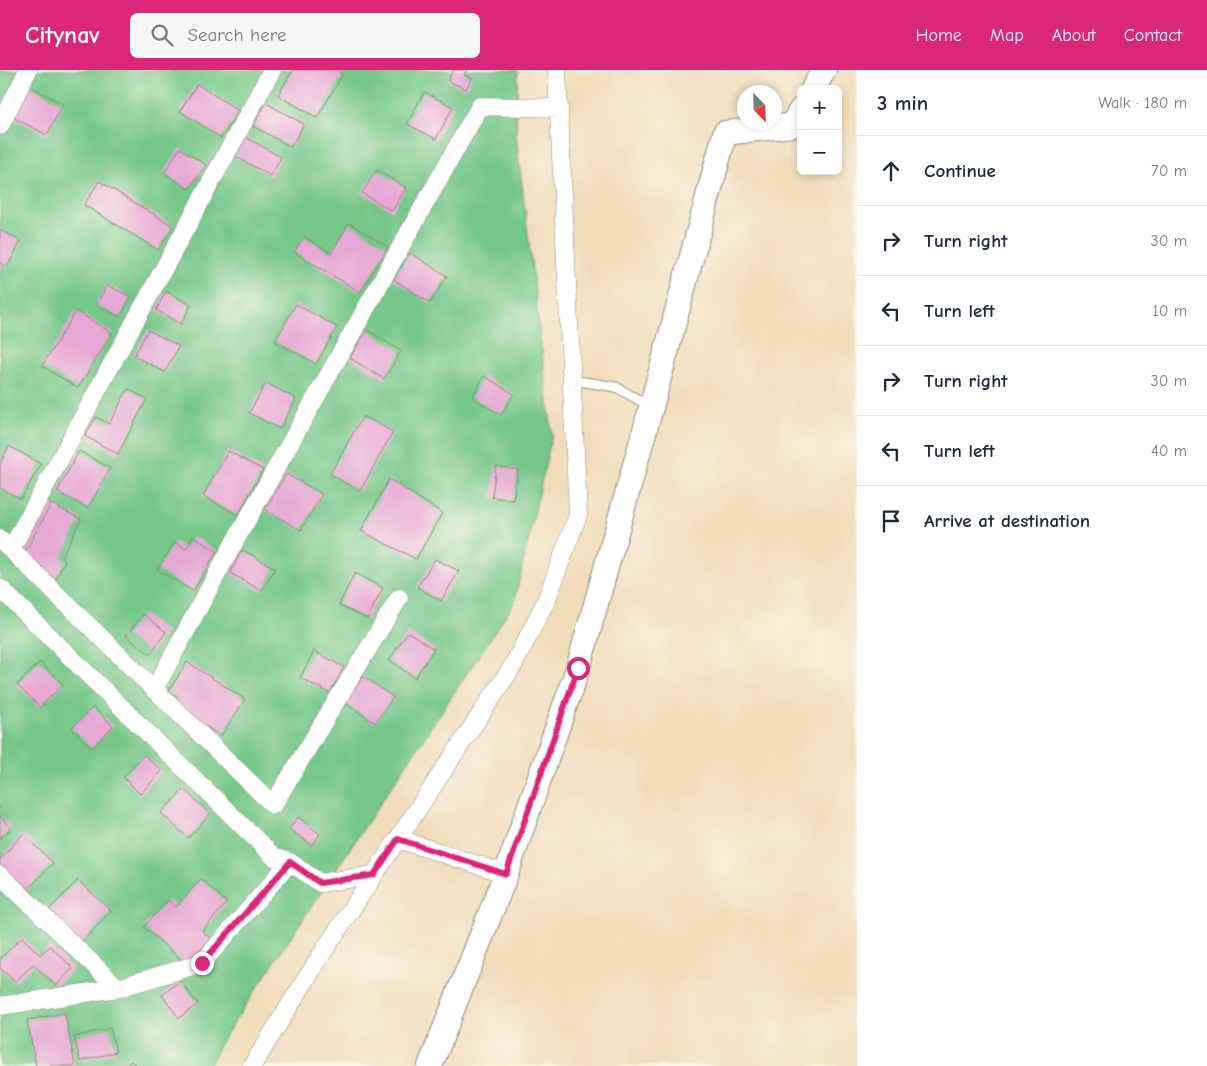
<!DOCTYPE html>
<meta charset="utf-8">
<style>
:root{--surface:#fff;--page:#f6f6f7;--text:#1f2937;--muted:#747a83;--line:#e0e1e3;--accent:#db2777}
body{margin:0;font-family:"Comic Neue",sans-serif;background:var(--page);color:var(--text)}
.controls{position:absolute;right:15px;top:15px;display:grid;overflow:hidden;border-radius:8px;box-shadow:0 2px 8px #0003}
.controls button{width:45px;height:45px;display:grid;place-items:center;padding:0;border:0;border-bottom:1px solid var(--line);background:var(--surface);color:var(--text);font:25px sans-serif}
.compass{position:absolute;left:737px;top:15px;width:45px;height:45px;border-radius:50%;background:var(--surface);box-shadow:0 2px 8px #0003;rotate:157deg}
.stop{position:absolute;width:15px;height:15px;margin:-11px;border:4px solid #db2777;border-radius:50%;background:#fff}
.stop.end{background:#db2777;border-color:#fff;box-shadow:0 1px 5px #0008}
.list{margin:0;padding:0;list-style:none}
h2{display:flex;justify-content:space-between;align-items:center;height:65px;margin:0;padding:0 20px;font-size:21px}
h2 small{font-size:16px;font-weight:400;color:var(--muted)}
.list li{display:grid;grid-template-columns:32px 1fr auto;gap:15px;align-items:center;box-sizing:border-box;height:70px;padding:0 20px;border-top:1px solid var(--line)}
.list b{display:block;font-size:19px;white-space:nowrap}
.list em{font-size:16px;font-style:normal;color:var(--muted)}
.icon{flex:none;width:28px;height:28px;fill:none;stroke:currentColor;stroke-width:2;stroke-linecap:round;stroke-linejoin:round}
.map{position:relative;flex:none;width:857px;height:996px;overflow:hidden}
header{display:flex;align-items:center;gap:30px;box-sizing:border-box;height:70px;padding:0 25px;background:var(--accent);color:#fff}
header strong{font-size:24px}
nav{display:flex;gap:28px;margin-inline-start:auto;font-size:18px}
.search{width:350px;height:45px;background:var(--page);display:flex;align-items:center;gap:12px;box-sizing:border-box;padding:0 18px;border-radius:8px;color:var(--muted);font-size:19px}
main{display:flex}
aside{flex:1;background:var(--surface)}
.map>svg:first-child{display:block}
.green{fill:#74c78a;stroke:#4a825f}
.building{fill:#e6a8d4}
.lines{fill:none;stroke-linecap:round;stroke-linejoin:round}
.service-casing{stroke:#888d78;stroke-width:11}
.minor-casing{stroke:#888d78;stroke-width:19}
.secondary-casing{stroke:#888d78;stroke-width:26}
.service{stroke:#fff;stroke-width:9}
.minor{stroke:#fff;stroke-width:18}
.secondary{stroke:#fff;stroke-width:24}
.route{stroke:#db2777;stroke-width:6}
</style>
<header>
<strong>Citynav</strong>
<div class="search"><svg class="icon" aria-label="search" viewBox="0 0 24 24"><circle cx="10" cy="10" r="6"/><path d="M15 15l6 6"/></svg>Search here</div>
<nav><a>Home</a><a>Map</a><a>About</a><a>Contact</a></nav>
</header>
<main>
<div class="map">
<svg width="857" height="996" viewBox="0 0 857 996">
<rect width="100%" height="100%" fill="#fbf7ec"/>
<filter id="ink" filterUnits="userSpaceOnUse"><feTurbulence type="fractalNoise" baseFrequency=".02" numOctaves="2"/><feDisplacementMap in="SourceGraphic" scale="10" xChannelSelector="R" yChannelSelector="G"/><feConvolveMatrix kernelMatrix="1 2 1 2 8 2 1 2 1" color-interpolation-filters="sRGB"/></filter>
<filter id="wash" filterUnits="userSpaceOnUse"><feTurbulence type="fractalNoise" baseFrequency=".0096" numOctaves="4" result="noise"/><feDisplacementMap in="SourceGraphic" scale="20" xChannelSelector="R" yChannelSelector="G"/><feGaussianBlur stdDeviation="1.12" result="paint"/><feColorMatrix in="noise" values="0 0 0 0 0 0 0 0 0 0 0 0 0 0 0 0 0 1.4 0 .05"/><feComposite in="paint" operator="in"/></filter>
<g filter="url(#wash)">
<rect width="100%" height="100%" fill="#f1ddbc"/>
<path class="green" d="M 0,0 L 518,0 L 516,65 L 552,365 L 514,533 L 221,972 L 209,996 L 0,996 Z"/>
<g id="blocks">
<path class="building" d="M 293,0 L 336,0 L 343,4 L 317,48 L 278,25 Z
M 453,0 L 467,0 L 464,5 L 472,8 L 466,19 L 448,11 Z
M 197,14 L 239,41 L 221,68 L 180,41 Z
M 29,16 L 63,34 L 47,65 L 12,47 Z
M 424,22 L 453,37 L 436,69 L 407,54 Z
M 266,33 L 304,54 L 291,77 L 253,56 Z
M 245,67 L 281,87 L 271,106 L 235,86 Z
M 180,78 L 206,95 L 189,119 L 164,103 Z
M 377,100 L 406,118 L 392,141 L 362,123 Z
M 99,111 L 173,156 L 158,180 L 84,135 Z
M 349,153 L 388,177 L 360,222 L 294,182 L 304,167 L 331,183 Z
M 0,160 L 21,171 L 7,197 L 0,193 Z
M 410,183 L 447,206 L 430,233 L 393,209 Z
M 107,215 L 131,227 L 120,247 L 96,235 Z
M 166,221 L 191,235 L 181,254 L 156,240 Z
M 296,234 L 337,257 L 316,294 L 275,271 Z
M 76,241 L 112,263 L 78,318 L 42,296 Z
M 148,260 L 179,276 L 165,302 L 134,286 Z
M 367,260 L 401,281 L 384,309 L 350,288 Z
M 484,306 L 514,324 L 501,345 L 472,327 Z
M 266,313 L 296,329 L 280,359 L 249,343 Z
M 128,319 L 147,329 L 118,384 L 85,366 L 96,347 L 109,354 Z
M 363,346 L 393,362 L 360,421 L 330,404 Z
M 9,376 L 41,394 L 21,429 L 0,418 L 0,393 Z
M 79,381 L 110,398 L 88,438 L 57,422 Z
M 228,381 L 263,400 L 238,445 L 203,426 Z
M 496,396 L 518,400 L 513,430 L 492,427 Z
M 286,404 L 322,424 L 301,460 L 265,440 Z
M 389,409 L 442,443 L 416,489 L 361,461 Z
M 51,434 L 81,449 L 61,488 L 65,490 L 52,517 L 22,488 Z
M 193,466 L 217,481 L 193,521 L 157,500 L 175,472 L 186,479 Z
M 242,480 L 275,498 L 262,521 L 230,503 Z
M 435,489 L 459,501 L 441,531 L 417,517 Z
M 355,503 L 383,518 L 367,549 L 339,535 Z
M 143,544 L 166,562 L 150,584 L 126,566 Z
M 408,562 L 434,579 L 415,608 L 389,590 Z
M 314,581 L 344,597 L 330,623 L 300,608 Z
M 40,592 L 63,614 L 40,637 L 17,615 Z
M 187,592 L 245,629 L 221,666 L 172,635 L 177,627 L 168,622 Z
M 363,606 L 393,627 L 375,653 L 345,633 Z
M 93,637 L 113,656 L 92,678 L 72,658 Z
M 144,685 L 162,701 L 140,724 L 123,707 Z
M 184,719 L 210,744 L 188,768 L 161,743 Z
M 0,746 L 11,758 L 0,769 Z
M 298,747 L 320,764 L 312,775 L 289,759 Z
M 23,764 L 53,793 L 26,821 L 0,796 L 0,789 Z
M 201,809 L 227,833 L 202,861 L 211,869 L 187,895 L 144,857 L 168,830 L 176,837 Z
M 78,810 L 111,841 L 81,873 L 48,841 Z
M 22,867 L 40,885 L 50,876 L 73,898 L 56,916 L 33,894 L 15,912 L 0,898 L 0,889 Z
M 180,911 L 198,934 L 179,948 L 162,925 Z
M 65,943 L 75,996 L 36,996 L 27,950 Z
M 110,958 L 116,982 L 80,991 L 74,967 Z
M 131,991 L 137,996 L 126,996 Z"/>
</g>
</g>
<g filter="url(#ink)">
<use href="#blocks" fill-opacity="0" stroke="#888d78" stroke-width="1"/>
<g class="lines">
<defs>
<path id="service" d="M 572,310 L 616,317 L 651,337"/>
<path id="minor" d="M 0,56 L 28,0
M 0,469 L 273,735 L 399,528
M 11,479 L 272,0
M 0,518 L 274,787 L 290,792
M 154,620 L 235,471 L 480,36 L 559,38
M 398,769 L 506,804
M 0,805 L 118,918
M 0,936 L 118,918 L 202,893 L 290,792 L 320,813 L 374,805
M 252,996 L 323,882 L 514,594 L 546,531 L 578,445 L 557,0"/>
<path id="secondary" d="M 813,19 L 824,0
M 430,996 L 506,804 L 578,598 L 651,338 L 725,63 L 792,55 L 801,40"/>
</defs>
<use href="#service" class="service-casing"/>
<use href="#minor" class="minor-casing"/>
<use href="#secondary" class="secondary-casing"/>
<use href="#service" class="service"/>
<use href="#minor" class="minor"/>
<use href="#secondary" class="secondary"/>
</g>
</g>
<g class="lines" filter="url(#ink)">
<path class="route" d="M 202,893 L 290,792 L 320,813 L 374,805 L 398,769 L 506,804 L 578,598"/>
</g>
</svg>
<div class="controls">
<button>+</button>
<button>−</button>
</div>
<svg class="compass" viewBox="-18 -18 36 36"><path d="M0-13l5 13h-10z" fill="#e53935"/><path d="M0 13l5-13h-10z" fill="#747a83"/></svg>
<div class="stop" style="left:578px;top:598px"></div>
<div class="stop end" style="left:202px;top:893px"></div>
</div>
<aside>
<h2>3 min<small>Walk · 180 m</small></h2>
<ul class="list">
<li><svg class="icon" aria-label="ahead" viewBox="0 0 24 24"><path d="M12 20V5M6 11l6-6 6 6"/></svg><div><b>Continue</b></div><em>70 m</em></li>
<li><svg class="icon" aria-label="right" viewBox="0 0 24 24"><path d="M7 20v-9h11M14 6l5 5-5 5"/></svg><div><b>Turn right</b></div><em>30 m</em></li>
<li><svg class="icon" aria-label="left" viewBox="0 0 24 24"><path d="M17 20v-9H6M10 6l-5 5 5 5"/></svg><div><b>Turn left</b></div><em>10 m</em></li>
<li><svg class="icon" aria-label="right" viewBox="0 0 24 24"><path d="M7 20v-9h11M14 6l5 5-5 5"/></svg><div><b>Turn right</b></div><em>30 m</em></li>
<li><svg class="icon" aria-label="left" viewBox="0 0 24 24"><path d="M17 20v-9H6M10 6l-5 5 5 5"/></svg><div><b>Turn left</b></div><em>40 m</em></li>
<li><svg class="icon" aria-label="arrive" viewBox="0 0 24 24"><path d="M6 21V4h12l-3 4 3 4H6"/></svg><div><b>Arrive at destination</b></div></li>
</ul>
</aside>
</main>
